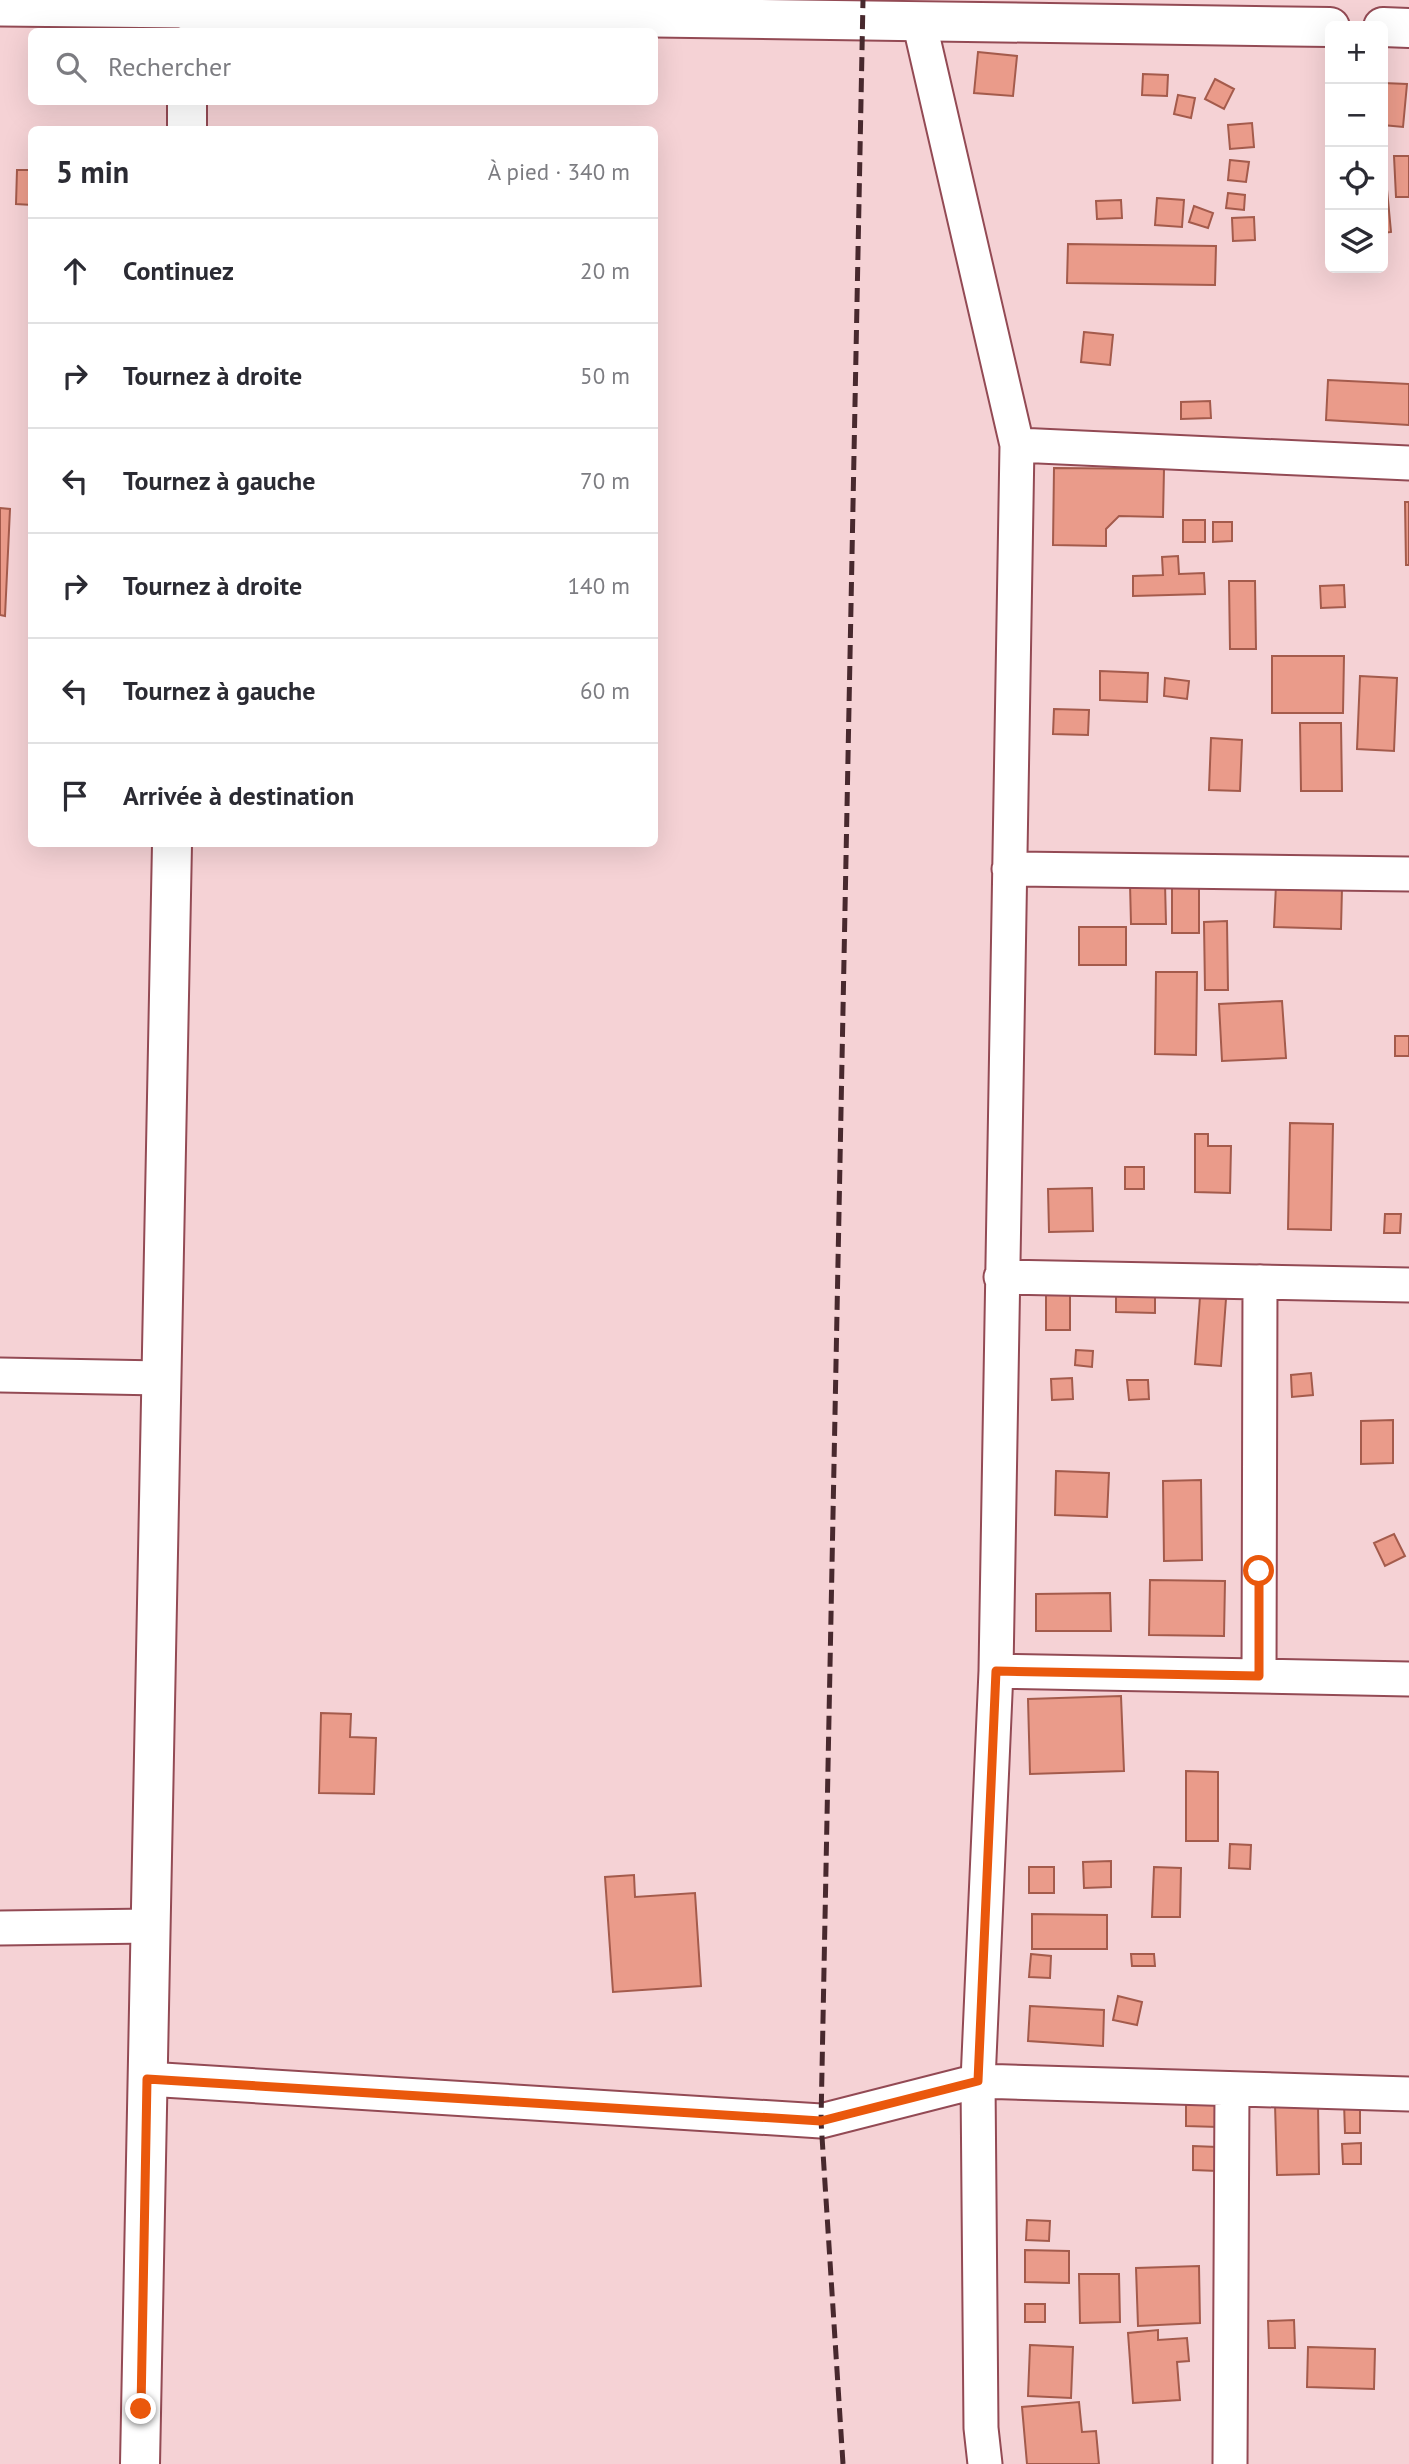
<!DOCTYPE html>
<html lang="fr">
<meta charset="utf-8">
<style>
:root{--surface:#fff;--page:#f7f7f7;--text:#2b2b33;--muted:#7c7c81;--line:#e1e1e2}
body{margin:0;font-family:"PT Sans",sans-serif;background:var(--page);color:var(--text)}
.controls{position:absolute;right:21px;top:21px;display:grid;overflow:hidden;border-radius:10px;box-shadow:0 7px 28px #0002}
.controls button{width:63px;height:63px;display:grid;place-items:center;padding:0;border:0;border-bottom:2px solid var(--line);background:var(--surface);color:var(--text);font:35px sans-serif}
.stop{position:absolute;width:21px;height:21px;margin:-16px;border:5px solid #ea580c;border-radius:50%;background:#fff}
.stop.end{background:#ea580c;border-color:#fff;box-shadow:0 2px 7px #0008}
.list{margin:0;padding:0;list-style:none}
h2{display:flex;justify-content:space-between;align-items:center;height:91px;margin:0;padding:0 28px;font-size:30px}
h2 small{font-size:23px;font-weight:400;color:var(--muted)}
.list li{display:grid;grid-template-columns:46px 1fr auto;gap:21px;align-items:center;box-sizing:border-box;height:105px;padding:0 28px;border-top:2px solid var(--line)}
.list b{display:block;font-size:26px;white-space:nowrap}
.list em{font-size:23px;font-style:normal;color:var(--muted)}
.icon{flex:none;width:38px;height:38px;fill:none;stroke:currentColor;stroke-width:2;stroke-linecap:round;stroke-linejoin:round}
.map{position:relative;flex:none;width:1409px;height:2464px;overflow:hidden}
.search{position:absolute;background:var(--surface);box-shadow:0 7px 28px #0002;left:28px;top:28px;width:630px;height:77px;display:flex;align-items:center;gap:18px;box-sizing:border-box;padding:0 24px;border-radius:10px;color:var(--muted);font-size:26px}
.panel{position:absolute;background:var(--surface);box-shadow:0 7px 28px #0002;left:28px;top:126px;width:630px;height:721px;border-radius:10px}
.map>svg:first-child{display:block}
.building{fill:#ea9b8a;stroke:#a45b4c;stroke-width:2}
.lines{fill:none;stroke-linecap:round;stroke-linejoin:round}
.street-casing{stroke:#934a54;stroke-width:37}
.secondary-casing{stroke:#934a54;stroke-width:42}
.street{stroke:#fff;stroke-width:33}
.secondary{stroke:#fff;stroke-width:38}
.rail{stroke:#48292e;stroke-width:5;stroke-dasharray:14 7;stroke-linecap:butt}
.route{stroke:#ea580c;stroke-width:9}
</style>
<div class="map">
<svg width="1409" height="2464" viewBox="0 0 1409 2464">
<rect width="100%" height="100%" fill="#f5d2d5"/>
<path class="building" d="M 978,52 L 1017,56 L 1013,96 L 974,93 Z
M 1143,74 L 1168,75 L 1167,96 L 1142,95 Z
M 1215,79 L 1234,89 L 1224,109 L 1205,99 Z
M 1383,83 L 1407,84 L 1403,127 L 1383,125 Z
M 1178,95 L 1195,98 L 1191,118 L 1174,114 Z
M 1252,123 L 1254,147 L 1230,149 L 1228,125 Z
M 1394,156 L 1409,156 L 1409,197 L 1396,197 Z
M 1230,160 L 1249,162 L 1246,182 L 1228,180 Z
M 17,170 L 32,170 L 32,205 L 16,204 Z
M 1383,179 L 1386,179 L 1391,232 L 1383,233 Z
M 1228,193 L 1245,195 L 1244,210 L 1226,208 Z
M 1157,198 L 1184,200 L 1182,227 L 1155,225 Z
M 1121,200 L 1122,218 L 1097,219 L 1096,201 Z
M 1194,206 L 1213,213 L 1208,228 L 1189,222 Z
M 1254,217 L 1255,240 L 1233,241 L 1232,218 Z
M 1068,244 L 1216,246 L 1215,285 L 1067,283 Z
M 1084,332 L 1113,335 L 1110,365 L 1081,362 Z
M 30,342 L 32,342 L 32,376 L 30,376 Z
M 1328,380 L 1409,384 L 1409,425 L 1326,420 Z
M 1210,401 L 1211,418 L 1181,419 L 1181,402 Z
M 1054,468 L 1164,469 L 1163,517 L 1119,516 L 1106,529 L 1106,546 L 1053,545 Z
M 1405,502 L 1409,502 L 1409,565 L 1406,565 Z
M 0,508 L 10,509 L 5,616 L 0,615 Z
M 1183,520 L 1205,520 L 1205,542 L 1183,542 Z
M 1213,522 L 1232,522 L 1232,541 L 1213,542 Z
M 1178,556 L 1179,574 L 1204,573 L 1205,594 L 1133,596 L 1133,576 L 1163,575 L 1162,557 Z
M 1229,581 L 1255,581 L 1256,649 L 1230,649 Z
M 1344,585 L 1345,607 L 1321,608 L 1320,586 Z
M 1272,656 L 1344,656 L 1343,713 L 1272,713 Z
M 1100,671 L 1148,673 L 1147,702 L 1100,700 Z
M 1360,676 L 1397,678 L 1394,751 L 1357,749 Z
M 1165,678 L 1189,681 L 1187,699 L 1164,696 Z
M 1054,709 L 1089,710 L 1088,735 L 1053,734 Z
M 1300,723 L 1341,723 L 1342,791 L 1301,791 Z
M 1211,738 L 1242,740 L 1240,791 L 1209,790 Z
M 1165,883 L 1166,924 L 1131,924 L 1130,884 Z
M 1172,884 L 1199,884 L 1199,933 L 1172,933 Z
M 1276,885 L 1342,888 L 1341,929 L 1274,927 Z
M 1227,921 L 1228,990 L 1205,990 L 1204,922 Z
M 1079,927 L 1126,927 L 1126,965 L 1079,965 Z
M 1156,972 L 1197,972 L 1196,1055 L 1155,1054 Z
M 1282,1001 L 1286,1058 L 1222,1061 L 1219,1004 Z
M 1395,1036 L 1409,1036 L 1409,1056 L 1395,1056 Z
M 1290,1123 L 1333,1124 L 1331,1230 L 1288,1229 Z
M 1195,1134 L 1208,1134 L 1208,1146 L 1231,1146 L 1230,1193 L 1195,1192 Z
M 1125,1167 L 1144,1167 L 1144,1189 L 1125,1189 Z
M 1092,1188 L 1093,1231 L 1049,1232 L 1048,1189 Z
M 1385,1214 L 1401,1214 L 1400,1233 L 1384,1233 Z
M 1046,1289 L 1070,1289 L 1070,1330 L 1046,1330 Z
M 1116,1290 L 1155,1291 L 1155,1313 L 1116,1312 Z
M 1200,1297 L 1226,1299 L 1221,1366 L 1195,1364 Z
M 1076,1350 L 1093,1351 L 1092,1367 L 1075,1365 Z
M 1311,1373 L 1313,1395 L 1292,1397 L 1291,1375 Z
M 1072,1378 L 1073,1399 L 1052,1400 L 1051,1379 Z
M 1127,1380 L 1148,1380 L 1149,1399 L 1129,1400 Z
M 1393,1420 L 1393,1463 L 1361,1464 L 1361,1421 Z
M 1056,1471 L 1109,1473 L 1107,1517 L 1055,1515 Z
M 1201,1480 L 1202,1560 L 1164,1561 L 1163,1481 Z
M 1394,1534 L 1405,1556 L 1385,1566 L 1374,1543 Z
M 1150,1580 L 1225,1581 L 1224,1636 L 1149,1635 Z
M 1110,1593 L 1111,1631 L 1036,1631 L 1036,1594 Z
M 1121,1696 L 1124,1771 L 1030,1774 L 1028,1699 Z
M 321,1713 L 351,1714 L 350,1737 L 376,1738 L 374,1794 L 319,1793 Z
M 1186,1771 L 1218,1772 L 1218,1841 L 1186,1841 Z
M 1230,1844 L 1251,1845 L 1250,1869 L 1229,1868 Z
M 1111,1861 L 1111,1887 L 1084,1888 L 1083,1862 Z
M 1029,1867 L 1054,1867 L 1054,1893 L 1029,1893 Z
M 1154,1867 L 1181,1868 L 1180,1917 L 1152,1917 Z
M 634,1875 L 635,1897 L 695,1893 L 701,1986 L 613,1992 L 605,1877 Z
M 1032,1914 L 1107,1915 L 1107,1949 L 1032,1949 Z
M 1031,1954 L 1051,1956 L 1050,1978 L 1029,1977 Z
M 1131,1954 L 1154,1954 L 1155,1966 L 1132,1966 Z
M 1118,1996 L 1142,2002 L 1137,2025 L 1113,2020 Z
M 1030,2006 L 1104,2010 L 1103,2046 L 1028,2041 Z
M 1186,2099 L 1219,2100 L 1218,2127 L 1186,2126 Z
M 1318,2103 L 1319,2174 L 1277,2175 L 1275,2104 Z
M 1344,2103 L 1360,2104 L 1360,2133 L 1345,2133 Z
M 1361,2143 L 1361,2164 L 1343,2164 L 1342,2144 Z
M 1193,2146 L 1217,2147 L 1217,2171 L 1193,2170 Z
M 1027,2220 L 1050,2221 L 1049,2241 L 1026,2240 Z
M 1025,2250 L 1069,2251 L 1069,2283 L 1025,2282 Z
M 1199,2266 L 1200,2323 L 1138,2326 L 1136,2268 Z
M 1079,2274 L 1119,2274 L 1120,2322 L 1080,2323 Z
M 1025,2304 L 1045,2304 L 1045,2322 L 1025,2322 Z
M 1294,2320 L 1295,2348 L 1269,2348 L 1268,2321 Z
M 1158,2330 L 1158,2340 L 1187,2338 L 1189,2361 L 1177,2362 L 1180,2400 L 1133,2403 L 1128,2333 Z
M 1030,2345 L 1073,2347 L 1071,2398 L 1028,2396 Z
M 1308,2347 L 1375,2349 L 1374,2389 L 1307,2387 Z
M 1079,2402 L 1082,2432 L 1096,2431 L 1099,2464 L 1027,2464 L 1022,2407 Z"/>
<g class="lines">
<defs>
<path id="street" d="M 0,9 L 189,11
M 919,21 L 1017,445 L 996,1671 L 978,2081 L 981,2428 L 985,2464
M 1017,445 L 1409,463
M 1009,869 L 1409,874
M 1001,1277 L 1409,1285
M 0,1375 L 161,1378
M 996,1671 L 1409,1679
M 1259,1676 L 1260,1282
M 0,1928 L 150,1926
M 147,2079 L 821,2121 L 978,2081 L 1409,2094
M 1230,2464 L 1232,2089"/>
<path id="secondary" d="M 189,11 L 1330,27
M 1383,27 L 1409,28
M 187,130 L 187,102
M 140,2464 L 172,844"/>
</defs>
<use href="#street" class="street-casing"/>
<use href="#secondary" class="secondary-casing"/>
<use href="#street" class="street"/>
<use href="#secondary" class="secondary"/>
<path class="rail" d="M 843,2464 L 821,2121 L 863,0"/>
</g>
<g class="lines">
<path class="route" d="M 141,2409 L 147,2079 L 821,2121 L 978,2081 L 996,1671 L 1259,1676 L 1259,1571"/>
</g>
</svg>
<div class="controls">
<button>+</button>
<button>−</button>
<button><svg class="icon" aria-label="locate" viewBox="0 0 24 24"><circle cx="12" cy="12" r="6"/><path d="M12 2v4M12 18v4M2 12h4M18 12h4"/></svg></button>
<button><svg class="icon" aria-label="layers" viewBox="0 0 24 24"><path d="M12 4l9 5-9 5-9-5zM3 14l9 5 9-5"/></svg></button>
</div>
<div class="stop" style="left:1259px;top:1571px"></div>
<div class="stop end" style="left:141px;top:2409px"></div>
<div class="search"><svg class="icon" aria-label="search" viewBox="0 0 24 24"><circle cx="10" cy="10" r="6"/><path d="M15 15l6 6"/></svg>Rechercher</div>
<section class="panel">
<h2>5 min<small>À pied · 340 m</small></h2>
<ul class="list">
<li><svg class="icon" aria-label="ahead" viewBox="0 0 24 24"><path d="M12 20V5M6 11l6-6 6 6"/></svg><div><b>Continuez</b></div><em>20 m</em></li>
<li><svg class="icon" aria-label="right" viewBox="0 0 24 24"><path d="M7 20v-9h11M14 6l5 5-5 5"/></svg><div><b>Tournez à droite</b></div><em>50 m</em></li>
<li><svg class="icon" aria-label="left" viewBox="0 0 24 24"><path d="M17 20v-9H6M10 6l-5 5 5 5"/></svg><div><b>Tournez à gauche</b></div><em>70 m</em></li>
<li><svg class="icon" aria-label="right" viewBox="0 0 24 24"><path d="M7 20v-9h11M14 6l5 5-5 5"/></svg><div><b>Tournez à droite</b></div><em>140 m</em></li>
<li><svg class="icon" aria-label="left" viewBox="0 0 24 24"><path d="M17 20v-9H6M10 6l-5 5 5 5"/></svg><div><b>Tournez à gauche</b></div><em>60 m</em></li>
<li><svg class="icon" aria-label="arrive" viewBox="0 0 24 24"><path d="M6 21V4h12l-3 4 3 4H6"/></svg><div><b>Arrivée à destination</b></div></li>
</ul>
</section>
</div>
